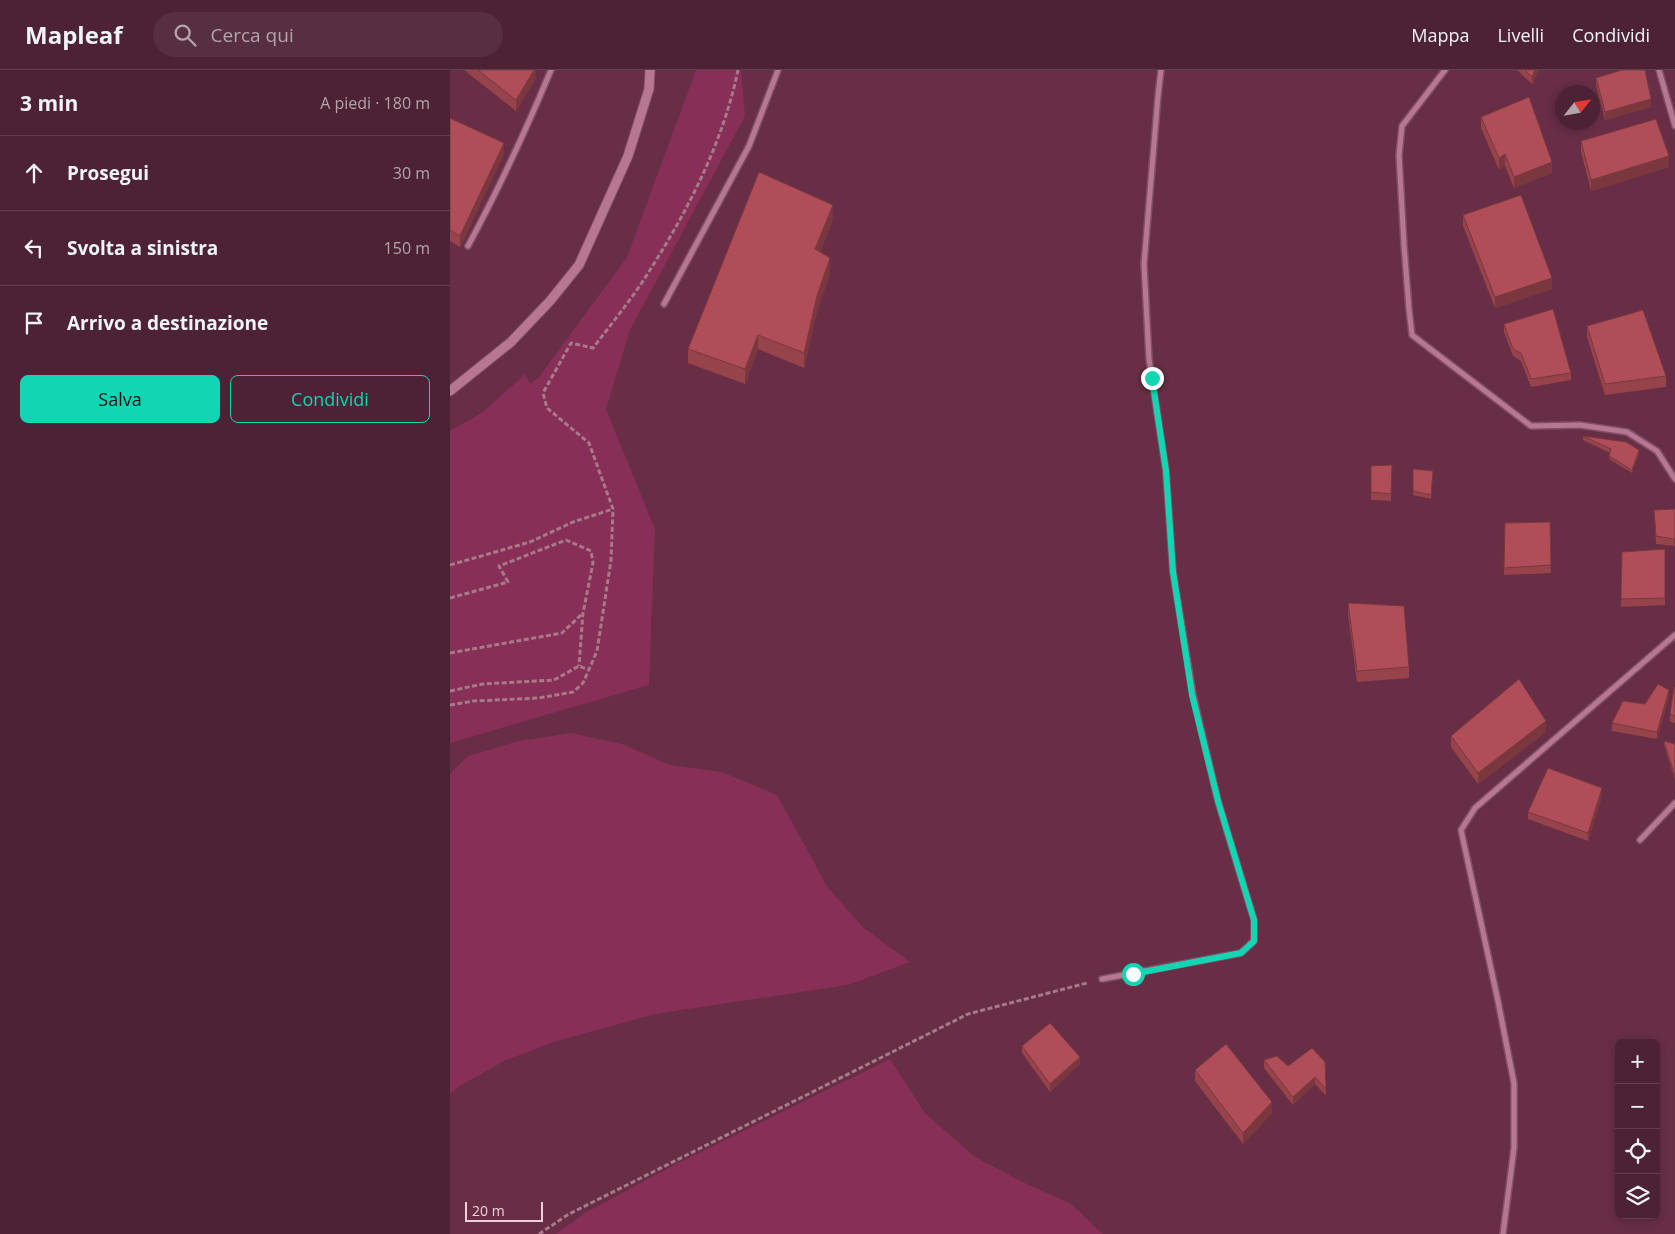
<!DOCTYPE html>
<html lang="it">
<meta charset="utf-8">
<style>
:root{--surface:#4d2234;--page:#572f40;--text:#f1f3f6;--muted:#b3a4ac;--line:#643f4f;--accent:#12d5b4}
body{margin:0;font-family:"Open Sans",sans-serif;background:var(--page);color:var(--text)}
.controls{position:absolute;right:15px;bottom:15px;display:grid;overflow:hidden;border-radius:8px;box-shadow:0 2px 8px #0003}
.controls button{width:45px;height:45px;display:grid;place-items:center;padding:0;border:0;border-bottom:1px solid var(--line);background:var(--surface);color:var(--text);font:25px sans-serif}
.compass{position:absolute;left:1105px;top:15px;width:45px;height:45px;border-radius:50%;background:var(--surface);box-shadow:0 2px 8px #0003;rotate:59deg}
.scale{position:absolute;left:15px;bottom:12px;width:78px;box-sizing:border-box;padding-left:5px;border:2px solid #f2ceda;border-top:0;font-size:14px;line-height:18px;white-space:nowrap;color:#f2ceda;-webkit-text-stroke:4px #672e45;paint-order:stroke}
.stop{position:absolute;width:15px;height:15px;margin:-11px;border:4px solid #12d5b4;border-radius:50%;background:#fff}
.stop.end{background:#12d5b4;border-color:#fff;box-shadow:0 1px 5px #0008}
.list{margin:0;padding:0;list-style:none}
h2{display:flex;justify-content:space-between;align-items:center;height:65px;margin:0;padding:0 20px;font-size:21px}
h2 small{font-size:16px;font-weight:400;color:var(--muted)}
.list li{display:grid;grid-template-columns:32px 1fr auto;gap:15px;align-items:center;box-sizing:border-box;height:75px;padding:0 20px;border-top:1px solid var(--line)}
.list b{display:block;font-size:19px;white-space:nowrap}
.list em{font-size:16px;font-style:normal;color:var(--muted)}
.actions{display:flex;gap:10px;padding:15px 20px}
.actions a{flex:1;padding:11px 0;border:1px solid var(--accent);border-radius:8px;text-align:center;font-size:18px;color:var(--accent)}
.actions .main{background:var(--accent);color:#111}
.icon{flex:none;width:28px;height:28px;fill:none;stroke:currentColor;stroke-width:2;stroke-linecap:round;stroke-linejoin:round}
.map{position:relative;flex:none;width:1225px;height:1164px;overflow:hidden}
header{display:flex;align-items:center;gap:30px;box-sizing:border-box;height:70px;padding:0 25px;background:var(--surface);border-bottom:1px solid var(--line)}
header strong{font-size:24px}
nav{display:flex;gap:28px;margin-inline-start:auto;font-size:18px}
.search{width:350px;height:45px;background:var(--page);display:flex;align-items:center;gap:12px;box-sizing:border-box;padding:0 18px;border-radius:28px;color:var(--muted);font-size:19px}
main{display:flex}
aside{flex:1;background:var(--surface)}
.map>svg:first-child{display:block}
.green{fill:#872f56}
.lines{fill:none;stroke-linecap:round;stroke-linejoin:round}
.minor-casing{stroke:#7f4f64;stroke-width:8}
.tertiary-casing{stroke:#7f4f64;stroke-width:11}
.path{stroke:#a8798a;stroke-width:3;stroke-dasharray:5 2.5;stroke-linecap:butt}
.minor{stroke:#b87790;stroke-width:5}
.tertiary{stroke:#b87790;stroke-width:9}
.wall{fill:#96434c}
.shaded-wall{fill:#7a373e}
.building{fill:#af4e58;stroke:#7a373e}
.route{stroke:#12d5b4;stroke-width:6}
</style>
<header>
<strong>Mapleaf</strong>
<div class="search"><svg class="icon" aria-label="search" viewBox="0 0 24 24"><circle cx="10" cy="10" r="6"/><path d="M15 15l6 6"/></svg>Cerca qui</div>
<nav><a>Mappa</a><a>Livelli</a><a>Condividi</a></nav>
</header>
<main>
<aside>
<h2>3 min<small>A piedi · 180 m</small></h2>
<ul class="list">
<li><svg class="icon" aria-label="ahead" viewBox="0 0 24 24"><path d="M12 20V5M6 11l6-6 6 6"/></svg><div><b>Prosegui</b></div><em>30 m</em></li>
<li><svg class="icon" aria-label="left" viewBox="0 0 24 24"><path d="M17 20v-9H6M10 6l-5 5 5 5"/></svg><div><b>Svolta a sinistra</b></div><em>150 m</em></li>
<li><svg class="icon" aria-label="arrive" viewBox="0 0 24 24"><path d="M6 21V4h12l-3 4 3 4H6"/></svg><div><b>Arrivo a destinazione</b></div></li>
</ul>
<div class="actions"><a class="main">Salva</a><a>Condividi</a></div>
</aside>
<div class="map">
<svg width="1225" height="1164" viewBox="0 0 1225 1164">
<rect width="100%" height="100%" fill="#672e45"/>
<path class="green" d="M 246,0 L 291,0 L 295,46 L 180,260 L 156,339 L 205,459 L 199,615 L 0,673 L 0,361 L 33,342 L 75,304 L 80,314 L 89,307 L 177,187 Z
M 121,663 L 172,674 L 220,695 L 272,702 L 327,725 L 378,818 L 414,858 L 460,892 L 398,915 L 205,944 L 104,972 L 54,991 L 8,1017 L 0,1024 L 0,704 L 18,686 L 68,671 Z
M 440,989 L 475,1043 L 525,1087 L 573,1112 L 621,1134 L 653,1164 L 106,1164 L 135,1143 L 224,1095 Z"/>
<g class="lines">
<defs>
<path id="minor" d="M 995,0 L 952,56 L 949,85 L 954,175 L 959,239 L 962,265 L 1081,356 L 1130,355 L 1177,362 L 1207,381 L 1225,409
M 1209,0 L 1225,56
M 18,176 C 49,119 76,60 101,0
M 214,234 L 299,76 L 328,0
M 1190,770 L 1225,733
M 652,909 L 791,883 L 804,871 L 804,850 L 768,731 L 743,625 L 723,502 L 716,401 L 699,289 L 694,194 L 708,26 L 711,0
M 1053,1164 L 1064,1078 L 1064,1013 L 1048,931 L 1011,760 L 1025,738 L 1225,565"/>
<path id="tertiary" d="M 0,321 L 61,272 L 100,231 L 129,195 L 178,86 L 199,19 L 200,0"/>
</defs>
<use href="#minor" class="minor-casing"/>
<use href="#tertiary" class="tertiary-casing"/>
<path class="path" d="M 0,495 L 80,472 L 123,452 L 163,439
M 0,528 L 58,512 L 49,496 L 116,470 L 141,481 L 143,493 L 133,543 L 129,596
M 0,583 L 112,563 L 132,544
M 0,621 L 33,614 L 104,610 L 129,596 L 139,600
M 0,635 L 24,631 L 89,628 L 123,622 L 133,613 L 147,581 L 161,490 L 163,439 L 139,373 L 97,338 L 93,323 L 121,273 L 143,278 C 159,257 176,236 191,214 C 234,148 272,77 288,0
M 89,1164 L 119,1144 L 518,944 L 637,913"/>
<use href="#minor" class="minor"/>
<use href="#tertiary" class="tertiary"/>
</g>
<path class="wall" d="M 14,0 L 86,0 L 86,8 L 66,41 Z
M 1067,0 L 1089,0 L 1082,14 Z
M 1146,8 L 1201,37 L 1155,50 L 1146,15 Z
M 1031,47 L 1102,103 L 1064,118 L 1055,96 L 1049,100 L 1031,58 Z
M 0,48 L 54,84 L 10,177 L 0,171 Z
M 1131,71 L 1219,97 L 1141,121 L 1131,82 Z
M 1013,145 L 1102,219 L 1045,238 L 1013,156 Z
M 383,149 L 370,182 L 380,203 L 367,241 L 354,298 L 308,279 L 295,314 L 238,293 L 238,279 Z
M 1054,254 L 1121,303 L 1121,310 L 1081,317 L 1071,291 L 1063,286 L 1054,262 Z
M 1137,256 L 1216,306 L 1216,317 L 1155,325 L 1137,267 Z
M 1133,366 L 1189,384 L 1182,403 L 1159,389 L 1160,383 L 1133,370 Z
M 942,395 L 941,431 L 921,430 L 921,396 Z
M 963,399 L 983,401 L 981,429 L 963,425 Z
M 1225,439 L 1224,476 L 1206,474 L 1204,440 Z
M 1100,452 L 1101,503 L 1054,505 L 1055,453 Z
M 1215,479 L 1215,535 L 1171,537 L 1172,482 Z
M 898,533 L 959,597 L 959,608 L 907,612 L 898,544 Z
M 1225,617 L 1225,653 L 1220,652 L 1220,644 Z
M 1219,627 L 1207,669 L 1162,661 L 1162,653 L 1195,634 Z
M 1096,662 L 1028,714 L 1001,677 L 1001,666 Z
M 1214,671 L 1225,674 L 1225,710 L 1214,675 Z
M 1152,726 L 1138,771 L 1078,749 L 1078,742 Z
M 572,976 L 630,994 L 600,1022 L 572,983 Z
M 814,990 L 838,996 L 875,992 L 876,1026 L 865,1014 L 843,1035 L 814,998 Z
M 745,1000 L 822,1043 L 793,1074 L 745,1011 Z"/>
<path class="shaded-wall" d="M 84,0 L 86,0 L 86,8 L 66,41 L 66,30 Z
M 1085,0 L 1089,0 L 1082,14 L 1082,7 Z
M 1201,29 L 1201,37 L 1155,50 L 1155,42 Z
M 54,73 L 54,84 L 10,177 L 10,166 Z
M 1055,84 L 1055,96 L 1049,100 L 1049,88 Z
M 1219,86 L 1219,97 L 1141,121 L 1141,110 Z
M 1102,92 L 1102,103 L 1064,118 L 1064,107 Z
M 383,135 L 383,149 L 365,194 L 365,179 Z
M 380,188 L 380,203 L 367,241 L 354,298 L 354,283 L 367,226 Z
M 1102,208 L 1102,219 L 1045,238 L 1045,227 Z
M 308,265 L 308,279 L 295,314 L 295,299 Z
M 1189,380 L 1189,384 L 1182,403 L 1182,400 Z
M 1225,468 L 1225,475 L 1224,476 L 1224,469 Z
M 1219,620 L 1219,627 L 1207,669 L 1207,662 Z
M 1096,651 L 1096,662 L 1028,714 L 1028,703 Z
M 1152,718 L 1152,726 L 1138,771 L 1138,763 Z
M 630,987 L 630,994 L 600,1022 L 600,1014 Z
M 865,1007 L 865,1014 L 843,1035 L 843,1027 Z
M 822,1032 L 822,1043 L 793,1074 L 793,1063 Z"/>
<path class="building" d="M 28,0 L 84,0 L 66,30 Z
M 1075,0 L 1085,0 L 1082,7 Z
M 1172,0 L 1195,0 L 1201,29 L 1155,42 L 1146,8 Z
M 1079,27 L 1102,92 L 1064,107 L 1055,84 L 1049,88 L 1031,47 Z
M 0,48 L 54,73 L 10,166 L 0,160 Z
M 1206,49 L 1219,86 L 1141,110 L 1131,71 Z
M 309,102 L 383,135 L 365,179 L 380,188 L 367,226 L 354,283 L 308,265 L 295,299 L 238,279 Z
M 1071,125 L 1102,208 L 1045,227 L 1013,145 Z
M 1103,239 L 1121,303 L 1081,309 L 1071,283 L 1063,279 L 1054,254 Z
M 1193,240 L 1216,306 L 1155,314 L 1137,256 Z
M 1133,366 L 1176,372 L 1189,380 L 1182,400 L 1159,386 L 1161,379 Z
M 942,395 L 941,424 L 921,422 L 921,396 Z
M 963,399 L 983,401 L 981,425 L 963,421 Z
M 1225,439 L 1225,468 L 1224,469 L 1206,466 L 1204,440 Z
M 1100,452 L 1101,495 L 1054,498 L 1055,453 Z
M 1215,479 L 1215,528 L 1171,529 L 1172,482 Z
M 898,533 L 954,536 L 959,597 L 907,601 Z
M 1069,609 L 1096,651 L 1028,703 L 1001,666 Z
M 1208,614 L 1219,620 L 1207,662 L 1162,653 L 1173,631 L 1195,634 Z
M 1224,617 L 1225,617 L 1225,646 L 1220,644 Z
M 1214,671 L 1225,674 L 1225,706 Z
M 1098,698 L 1152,718 L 1138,763 L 1078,742 Z
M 600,953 L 630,987 L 600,1014 L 572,976 Z
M 776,974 L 822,1032 L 793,1063 L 745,1000 Z
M 862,978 L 875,992 L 876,1019 L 865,1007 L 843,1027 L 814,990 L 827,986 L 838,996 Z"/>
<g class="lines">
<path class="route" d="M 683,904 L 791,883 L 804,871 L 804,850 L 768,731 L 742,625 L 723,502 L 716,401 L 702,308"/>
</g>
</svg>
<div class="controls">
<button>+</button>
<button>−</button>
<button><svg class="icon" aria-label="locate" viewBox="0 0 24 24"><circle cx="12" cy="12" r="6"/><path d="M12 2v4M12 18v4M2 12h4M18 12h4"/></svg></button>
<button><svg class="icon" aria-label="layers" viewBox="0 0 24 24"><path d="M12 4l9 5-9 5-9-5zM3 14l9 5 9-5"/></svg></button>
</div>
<svg class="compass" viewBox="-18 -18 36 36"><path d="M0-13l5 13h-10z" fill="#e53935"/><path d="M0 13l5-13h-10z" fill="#b3a4ac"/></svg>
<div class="scale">20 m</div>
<div class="stop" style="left:683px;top:904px"></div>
<div class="stop end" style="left:702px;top:308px"></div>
</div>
</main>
